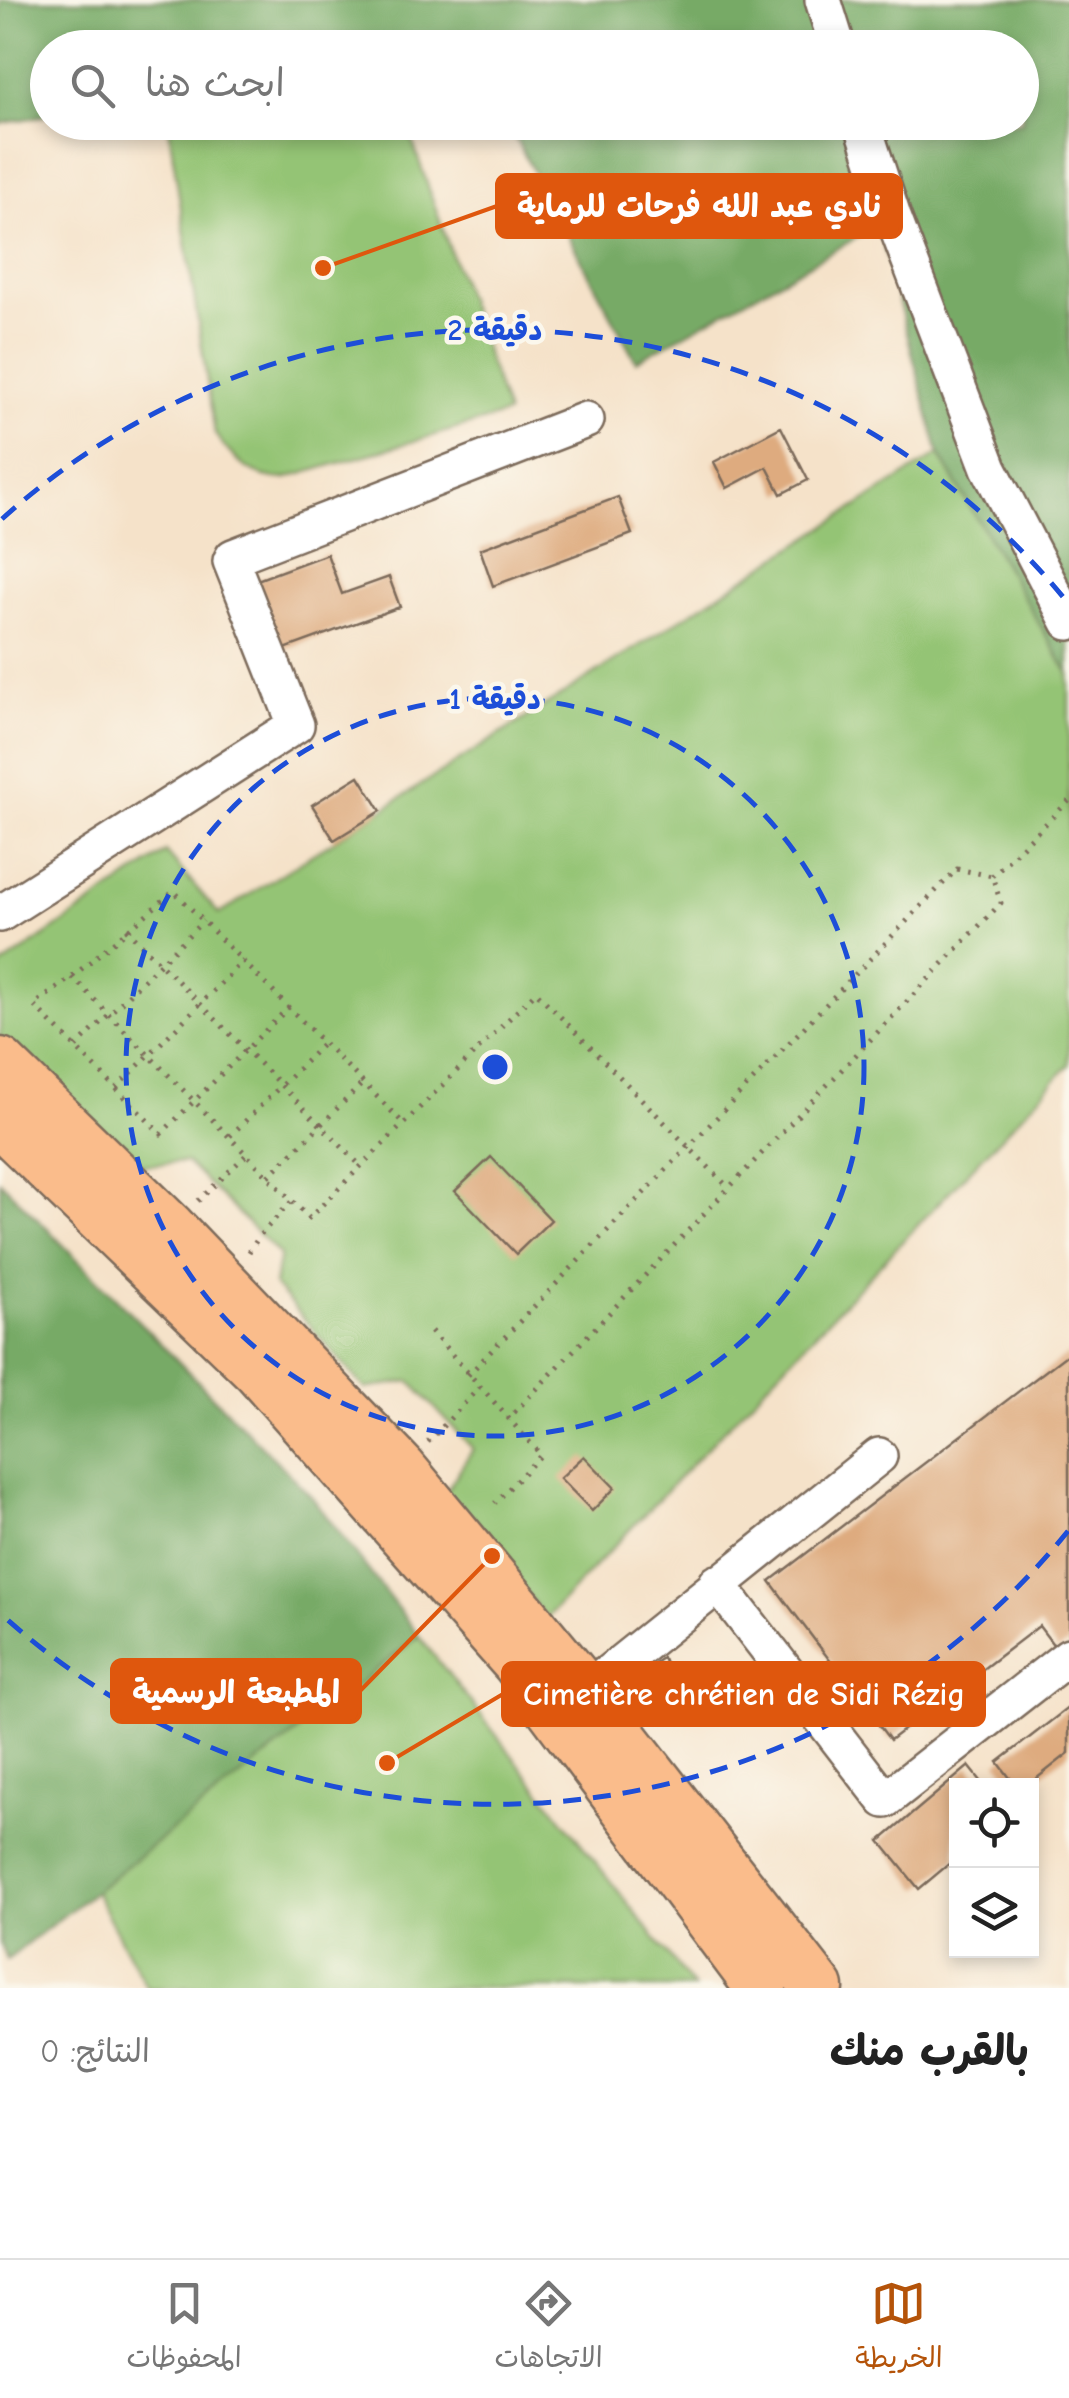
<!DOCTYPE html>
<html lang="ar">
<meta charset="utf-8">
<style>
:root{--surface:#fff;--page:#f6f6f6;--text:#222;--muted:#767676;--line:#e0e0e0;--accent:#b45309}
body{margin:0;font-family:"Comic Neue","Playpen Sans Arabic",sans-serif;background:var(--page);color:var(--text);direction:rtl}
.controls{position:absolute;right:30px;bottom:30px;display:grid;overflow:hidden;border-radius:0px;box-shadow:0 5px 15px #0003}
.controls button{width:90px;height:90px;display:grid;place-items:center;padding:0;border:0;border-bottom:2px solid var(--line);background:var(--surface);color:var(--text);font:50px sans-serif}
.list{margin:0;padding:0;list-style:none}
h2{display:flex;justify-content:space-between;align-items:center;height:130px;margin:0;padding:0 40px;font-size:42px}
h2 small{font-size:32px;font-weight:400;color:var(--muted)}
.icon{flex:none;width:55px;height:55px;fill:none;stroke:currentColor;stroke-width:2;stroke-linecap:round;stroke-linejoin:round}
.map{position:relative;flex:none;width:1069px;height:1988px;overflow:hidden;direction:ltr}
.search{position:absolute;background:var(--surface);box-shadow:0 5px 15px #0003;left:30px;right:30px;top:30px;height:110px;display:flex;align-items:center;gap:25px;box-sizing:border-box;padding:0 35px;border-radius:55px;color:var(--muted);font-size:38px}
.sheet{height:270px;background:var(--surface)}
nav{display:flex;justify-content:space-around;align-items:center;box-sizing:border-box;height:140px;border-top:2px solid var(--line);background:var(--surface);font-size:28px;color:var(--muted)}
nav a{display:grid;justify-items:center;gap:5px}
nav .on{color:var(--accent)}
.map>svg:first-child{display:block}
.green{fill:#94c474;stroke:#687749;stroke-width:2.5}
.forest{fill:#7a6;stroke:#596a42;stroke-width:2.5}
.building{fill:#deab7f}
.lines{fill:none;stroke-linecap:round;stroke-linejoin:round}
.minor-casing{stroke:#7c6a5a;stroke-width:40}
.highway-casing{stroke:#7c6a5a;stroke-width:55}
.path{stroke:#7c6a5a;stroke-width:5;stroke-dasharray:2.5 8;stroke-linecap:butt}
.minor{stroke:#fff;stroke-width:35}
.highway{stroke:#fabc8b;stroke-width:50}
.ring{fill:none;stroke:#1d4ed8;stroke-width:5;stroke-dasharray:18 12}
.centre{fill:#1d4ed8;stroke:#fbf7ec;stroke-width:5}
.ring-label{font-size:30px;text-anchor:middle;font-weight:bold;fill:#1d4ed8;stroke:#fbf7ec;stroke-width:9;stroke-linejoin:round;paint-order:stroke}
.leader{fill:none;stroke:#df570d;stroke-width:4}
.callout-dot{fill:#df570d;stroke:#fbf7ec;stroke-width:4}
.callout{fill:#df570d;stroke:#df570d;stroke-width:4}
.callout-label{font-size:32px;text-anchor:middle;font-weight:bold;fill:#fff}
</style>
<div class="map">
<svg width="1069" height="1988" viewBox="0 0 1069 1988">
<rect width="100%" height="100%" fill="#fbf7ec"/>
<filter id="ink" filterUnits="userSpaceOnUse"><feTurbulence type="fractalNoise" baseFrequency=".01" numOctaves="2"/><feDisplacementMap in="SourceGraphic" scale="20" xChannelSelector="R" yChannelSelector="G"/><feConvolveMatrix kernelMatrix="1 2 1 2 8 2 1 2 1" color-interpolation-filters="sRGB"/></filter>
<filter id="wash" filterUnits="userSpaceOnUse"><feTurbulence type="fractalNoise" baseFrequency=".0048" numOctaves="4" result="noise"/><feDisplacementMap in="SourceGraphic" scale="40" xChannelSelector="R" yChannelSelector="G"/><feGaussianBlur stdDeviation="2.25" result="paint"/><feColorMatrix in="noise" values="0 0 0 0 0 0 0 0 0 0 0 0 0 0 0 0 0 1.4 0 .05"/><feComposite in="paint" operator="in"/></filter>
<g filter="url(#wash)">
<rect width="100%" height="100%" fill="#f5e2c9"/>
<path class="green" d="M 168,123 L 406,123 L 507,414 L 284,479 C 251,478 234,461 215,434 Z
M 939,454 L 1069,674 L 1069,1065 L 546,1618 L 445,1493 L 473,1449 L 410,1381 L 365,1389 L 274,1285 L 280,1255 L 186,1162 L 131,1166 L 0,1040 L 0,967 L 166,852 L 219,914 Z
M 419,1636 L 694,1988 L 147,1988 L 94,1890 Z"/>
<path class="forest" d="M 0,0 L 1069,0 L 1069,674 L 939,454 L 884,247 L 892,218 L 636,361 L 507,123 L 1022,122 L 1022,48 L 466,48 L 462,40 L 421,48 L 48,48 L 47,115 L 0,124 Z
M 0,1181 L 311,1496 L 419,1636 L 7,1960 L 0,1943 Z"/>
<g id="blocks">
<path class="building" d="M 781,427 L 808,480 L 781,494 L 767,467 L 727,488 L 714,462 Z
M 618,497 L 632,534 L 493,586 L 480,549 Z
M 327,554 L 342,594 L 389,577 L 400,607 L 282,650 L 257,580 Z
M 359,776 L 381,811 L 334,840 L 312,805 Z
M 491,1157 L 551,1220 L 516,1254 L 455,1191 Z
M 1069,1353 L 1069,1643 L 1058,1651 L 1039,1626 L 890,1740 L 770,1581 Z
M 584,1456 L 615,1488 L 592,1511 L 560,1478 Z
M 662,1658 L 682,1686 L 631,1724 L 610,1696 Z
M 1069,1707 L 1069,1753 L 1027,1786 L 1016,1786 L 998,1762 Z
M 969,1766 L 985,1786 L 956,1786 L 956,1858 L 919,1889 L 880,1841 Z"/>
</g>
</g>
<g filter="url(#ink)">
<use href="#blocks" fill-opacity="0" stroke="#7c6a5a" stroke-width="2.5"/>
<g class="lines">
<defs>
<path id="minor" d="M 823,0 L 838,48
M 862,122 L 893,217 L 989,468 L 1069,622
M 0,914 L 296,725 L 231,561 L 233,557 L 586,420
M 717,1583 L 885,1800 L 1069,1656
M 586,1691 L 879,1456"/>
<path id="highway" d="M 0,1063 L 170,1228 L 401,1469 L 586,1691 L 818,1988
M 0,1121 L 258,1370 L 518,1663 L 761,1988"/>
</defs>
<use href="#minor" class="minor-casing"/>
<use href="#highway" class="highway-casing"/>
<path class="path" d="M 992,876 L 1069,801
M 126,929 L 361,1166
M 72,977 L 309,1218 L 536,992 L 729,1188
M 289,1007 L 161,1134 L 34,1005 L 72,977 L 174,891 C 250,969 327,1046 404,1124
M 76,1047 L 203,921
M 116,1088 L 243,961
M 230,1136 L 324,1043
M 269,1176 L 363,1083
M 198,1201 L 246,1155
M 249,1252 L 260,1235 L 292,1201
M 431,1331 L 541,1455 L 495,1503
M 468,1375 L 957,869 L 992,876 L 1001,903 L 508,1419
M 428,1442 L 479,1388"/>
<use href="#minor" class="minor"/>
<use href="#highway" class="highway"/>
</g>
</g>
<g class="ring">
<circle cx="495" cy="1067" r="369"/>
<path d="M1068 1531A737 737 0 0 1 2 1615M2 519A737 737 0 0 1 1068 603"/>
</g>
<circle cx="495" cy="1067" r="15" class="centre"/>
<g class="ring-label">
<text x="495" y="340">2 دقيقة</text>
<text x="495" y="709">1 دقيقة</text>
</g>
<path class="leader" d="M323 268L497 206M492 1556L360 1691M387 1763L503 1694"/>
<g class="callout-dot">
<circle cx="323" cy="268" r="10"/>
<circle cx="492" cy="1556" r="10"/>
<circle cx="387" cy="1763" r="10"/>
</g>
<g class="callout">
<rect x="497" y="175" width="404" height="62" rx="10"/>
<rect x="112" y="1660" width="248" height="62" rx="10"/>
<rect x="503" y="1663" width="481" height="62" rx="10"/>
</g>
<g class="callout-label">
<text x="699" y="217">نادي عبد الله فرحات للرماية</text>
<text x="236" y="1703">المطبعة الرسمية</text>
<text x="744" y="1705">Cimetière chrétien de Sidi Rézig</text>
</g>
</svg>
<div class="controls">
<button><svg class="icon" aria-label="locate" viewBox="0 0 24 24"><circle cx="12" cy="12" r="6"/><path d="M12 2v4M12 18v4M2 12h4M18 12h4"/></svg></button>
<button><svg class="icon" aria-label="layers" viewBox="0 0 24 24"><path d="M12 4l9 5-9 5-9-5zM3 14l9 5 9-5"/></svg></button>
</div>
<div class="search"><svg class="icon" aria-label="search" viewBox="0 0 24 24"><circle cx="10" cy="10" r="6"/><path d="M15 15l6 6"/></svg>ابحث هنا</div>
</div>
<section class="sheet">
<h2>بالقرب منك<small>النتائج: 0</small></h2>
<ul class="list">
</ul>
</section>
<nav>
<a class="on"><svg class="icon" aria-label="map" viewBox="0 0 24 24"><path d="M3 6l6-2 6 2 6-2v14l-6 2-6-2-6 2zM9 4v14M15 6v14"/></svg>الخريطة</a>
<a><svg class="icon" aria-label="directions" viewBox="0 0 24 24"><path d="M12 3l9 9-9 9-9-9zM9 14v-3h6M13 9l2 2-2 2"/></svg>الاتجاهات</a>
<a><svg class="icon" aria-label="saved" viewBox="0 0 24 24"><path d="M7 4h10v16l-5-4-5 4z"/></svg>المحفوظات</a>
</nav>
